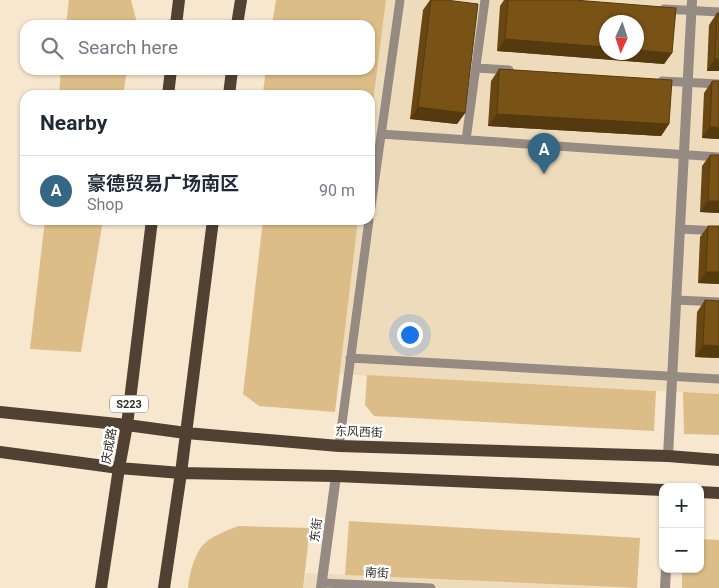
<!DOCTYPE html>
<meta charset="utf-8">
<style>
:root{--surface:#fff;--page:#f2f2f3;--text:#1f2937;--muted:#747a83;--line:#e0e1e3;--accent:#346784}
body{margin:0;font-family:Roboto,"Noto Sans SC",sans-serif;background:var(--page);color:var(--text)}
.controls{position:absolute;right:15px;bottom:15px;display:grid;overflow:hidden;border-radius:10px;box-shadow:0 1px 4px #0004}
.controls button{width:45px;height:45px;display:grid;place-items:center;padding:0;border:0;border-bottom:1px solid var(--line);background:var(--surface);color:var(--text);font:25px sans-serif}
.compass{position:absolute;left:599px;top:15px;width:45px;height:45px;border-radius:50%;background:var(--surface);box-shadow:0 1px 4px #0004;rotate:183deg}
.you{position:absolute;left:409px;top:334px;width:18px;height:18px;margin:-12px;border:4px solid #fff;border-radius:50%;background:#1a73e8;box-shadow:0 0 0 8px #1a73e833}
.badge{display:grid;place-items:center;width:32px;height:32px;border-radius:50%;background:var(--accent);color:#fff;font-size:16px;font-weight:700}
.pin{position:absolute;translate:-50% -41px;filter:drop-shadow(0 1px 2px #0008)}
.pin::after{content:'';position:absolute;top:26px;width:18px;height:15px;background:inherit;clip-path:polygon(0 0,100% 0,50% 100%)}
.list{margin:0;padding:0;list-style:none}
h2{display:flex;justify-content:space-between;align-items:center;height:65px;margin:0;padding:0 20px;font-size:21px}
h2 small{font-size:16px;font-weight:400;color:var(--muted)}
.list li{display:grid;grid-template-columns:32px 1fr auto;gap:15px;align-items:center;box-sizing:border-box;height:70px;padding:0 20px;border-top:1px solid var(--line)}
.list b{display:block;font-size:19px;white-space:nowrap}
.list p{margin:0;font-size:16px;white-space:nowrap;color:var(--muted)}
.list em{font-size:16px;font-style:normal;color:var(--muted)}
.icon{flex:none;width:28px;height:28px;fill:none;stroke:currentColor;stroke-width:2;stroke-linecap:round;stroke-linejoin:round}
.map{position:relative;flex:none;width:719px;height:588px;overflow:hidden}
.search{position:absolute;background:var(--surface);box-shadow:0 1px 4px #0004;left:20px;top:20px;width:355px;height:55px;display:flex;align-items:center;gap:12px;box-sizing:border-box;padding:0 18px;border-radius:15px;color:var(--muted);font-size:19px}
.panel{position:absolute;background:var(--surface);box-shadow:0 1px 4px #0004;left:20px;top:90px;width:355px;height:135px;border-radius:15px}
.map>svg:first-child{display:block}
.built{fill:#eedbbc;fill-rule:evenodd}
.green{fill:#ddbd87}
.lines{fill:none;stroke-linecap:round;stroke-linejoin:round}
.lane{stroke:#958b83;stroke-width:9}
.street{stroke:#958b83;stroke-width:10}
.primary{stroke:#504133;stroke-width:12}
.wall{fill:#684713}
.shaded-wall{fill:#553a0f}
.building{fill:#795316;stroke:#553a0f}
.labels{text-anchor:middle;stroke-width:5;stroke-linejoin:round;paint-order:stroke}
.shield{fill:#fff;stroke:#706c65;stroke-width:1}
.shield-label{font-size:11px;font-weight:bold;fill:#322d23}
.street-label{font-size:12px;fill:#322d23;stroke:#fff}
</style>
<div class="map">
<svg width="719" height="588" viewBox="0 0 719 588">
<rect width="100%" height="100%" fill="#f6e7ce"/>
<path class="built" d="M 386,0 L 719,0 L 719,394 L 338,374 L 358,220 L 370,220 L 370,127 ZM 606,22 L 636,22 L 636,52 L 606,52 Z
M 306,573 L 621,588 L 303,588 Z"/>
<path class="green" d="M 69,0 L 131,0 L 136,19 L 135,25 L 66,25 Z
M 276,0 L 386,0 L 370,127 L 370,95 L 266,95 L 263,92 L 266,70 L 370,70 L 370,25 L 272,25 Z
M 61,70 L 127,70 L 123,95 L 59,95 Z
M 45,220 L 103,220 L 81,352 L 30,349 Z
M 263,220 L 358,220 L 335,412 L 259,406 L 243,394 Z
M 367,375 L 656,391 L 654,431 L 374,416 L 365,405 Z
M 683,392 L 719,394 L 719,435 L 684,434 Z
M 349,521 L 640,538 L 637,588 L 345,575 Z
M 238,526 L 310,528 L 303,588 L 188,588 C 189,575 194,556 202,546 C 211,536 226,531 238,526 Z
M 700,539 L 719,540 L 719,588 L 682,588 L 682,569 L 700,569 Z"/>
<g class="lines">
<path class="lane" d="M 664,9 L 719,12
M 476,68 L 509,70
M 662,81 L 719,84
M 381,134 L 719,157
M 466,140 L 485,0
M 370,214 L 400,0
M 680,229 L 719,231
M 676,300 L 719,302
M 350,358 L 719,379
M 339,446 L 369,220
M 322,583 L 431,588"/>
<path class="street" d="M 668,456 L 692,0
M 321,588 L 336,476
M 665,588 L 666,569"/>
<path class="primary" d="M 176,25 L 179,0
M 237,25 L 241,0
M 168,95 L 171,70
M 229,95 L 232,70
M 0,412 L 127,425 L 186,433 L 339,446 L 668,456 L 719,460
M 0,452 L 119,468 L 181,473 L 336,476 L 663,490
M 700,492 L 719,493
M 101,588 L 119,468 L 127,425 L 152,220
M 164,588 L 181,473 L 213,220"/>
</g>
<path class="wall" d="M 430,0 L 446,0 L 465,113 L 457,124 L 410,119 L 423,10 Z
M 504,0 L 574,0 L 672,53 L 664,64 L 497,51 L 500,6 Z
M 717,13 L 719,13 L 719,71 L 707,71 L 709,25 Z
M 499,69 L 669,124 L 661,136 L 488,126 L 491,81 Z
M 712,81 L 719,81 L 719,139 L 702,138 L 704,93 Z
M 710,155 L 719,213 L 700,212 L 702,166 Z
M 708,226 L 719,226 L 719,284 L 698,283 L 700,237 Z
M 705,300 L 719,358 L 695,357 L 697,312 Z"/>
<path class="shaded-wall" d="M 505,39 L 606,47 L 606,52 L 636,52 L 636,50 L 672,53 L 664,64 L 497,51 Z
M 715,59 L 719,59 L 719,71 L 707,71 Z
M 418,107 L 465,113 L 457,124 L 410,119 Z
M 497,114 L 669,124 L 661,136 L 488,126 Z
M 710,127 L 719,127 L 719,139 L 702,138 Z
M 708,201 L 719,201 L 719,213 L 700,212 Z
M 706,272 L 719,272 L 719,284 L 698,283 Z
M 703,345 L 719,346 L 719,358 L 695,357 Z"/>
<path class="building" d="M 431,0 L 446,0 L 478,4 L 465,113 L 418,107 Z
M 508,0 L 574,0 L 676,8 L 672,53 L 636,50 L 636,22 L 606,22 L 606,47 L 505,39 Z
M 717,13 L 719,13 L 719,59 L 715,59 Z
M 499,69 L 672,80 L 669,124 L 497,114 Z
M 712,81 L 719,81 L 719,127 L 710,127 Z
M 710,155 L 719,155 L 719,201 L 708,201 Z
M 708,226 L 719,226 L 719,272 L 706,272 Z
M 705,300 L 719,301 L 719,346 L 703,345 Z"/>
<g class="labels">
<rect class="shield" x="110" y="395.5" width="38" height="17" rx="4"/>
<g class="shield-label">
<text x="129" y="408">S223</text>
</g>
<g class="street-label">
<text transform="translate(359 432) rotate(2)" y="4">东风西街</text>
<text transform="translate(109 446) rotate(-80)" y="4">庆成路</text>
<text transform="translate(316 530) rotate(-83)" y="4">东街</text>
<text transform="translate(377 573) rotate(3)" y="4">南街</text>
</g>
</g>
</svg>
<div class="controls">
<button>+</button>
<button>−</button>
</div>
<svg class="compass" viewBox="-18 -18 36 36"><path d="M0-13l5 13h-10z" fill="#e53935"/><path d="M0 13l5-13h-10z" fill="#747a83"/></svg>
<div class="you"></div>
<div class="pin badge" style="left:544px;top:174px">A</div>
<div class="search"><svg class="icon" aria-label="search" viewBox="0 0 24 24"><circle cx="10" cy="10" r="6"/><path d="M15 15l6 6"/></svg>Search here</div>
<section class="panel">
<h2>Nearby<small></small></h2>
<ul class="list">
<li><span class="badge">A</span><div><b>豪德贸易广场南区</b><p>Shop</p></div><em>90 m</em></li>
</ul>
</section>
</div>
